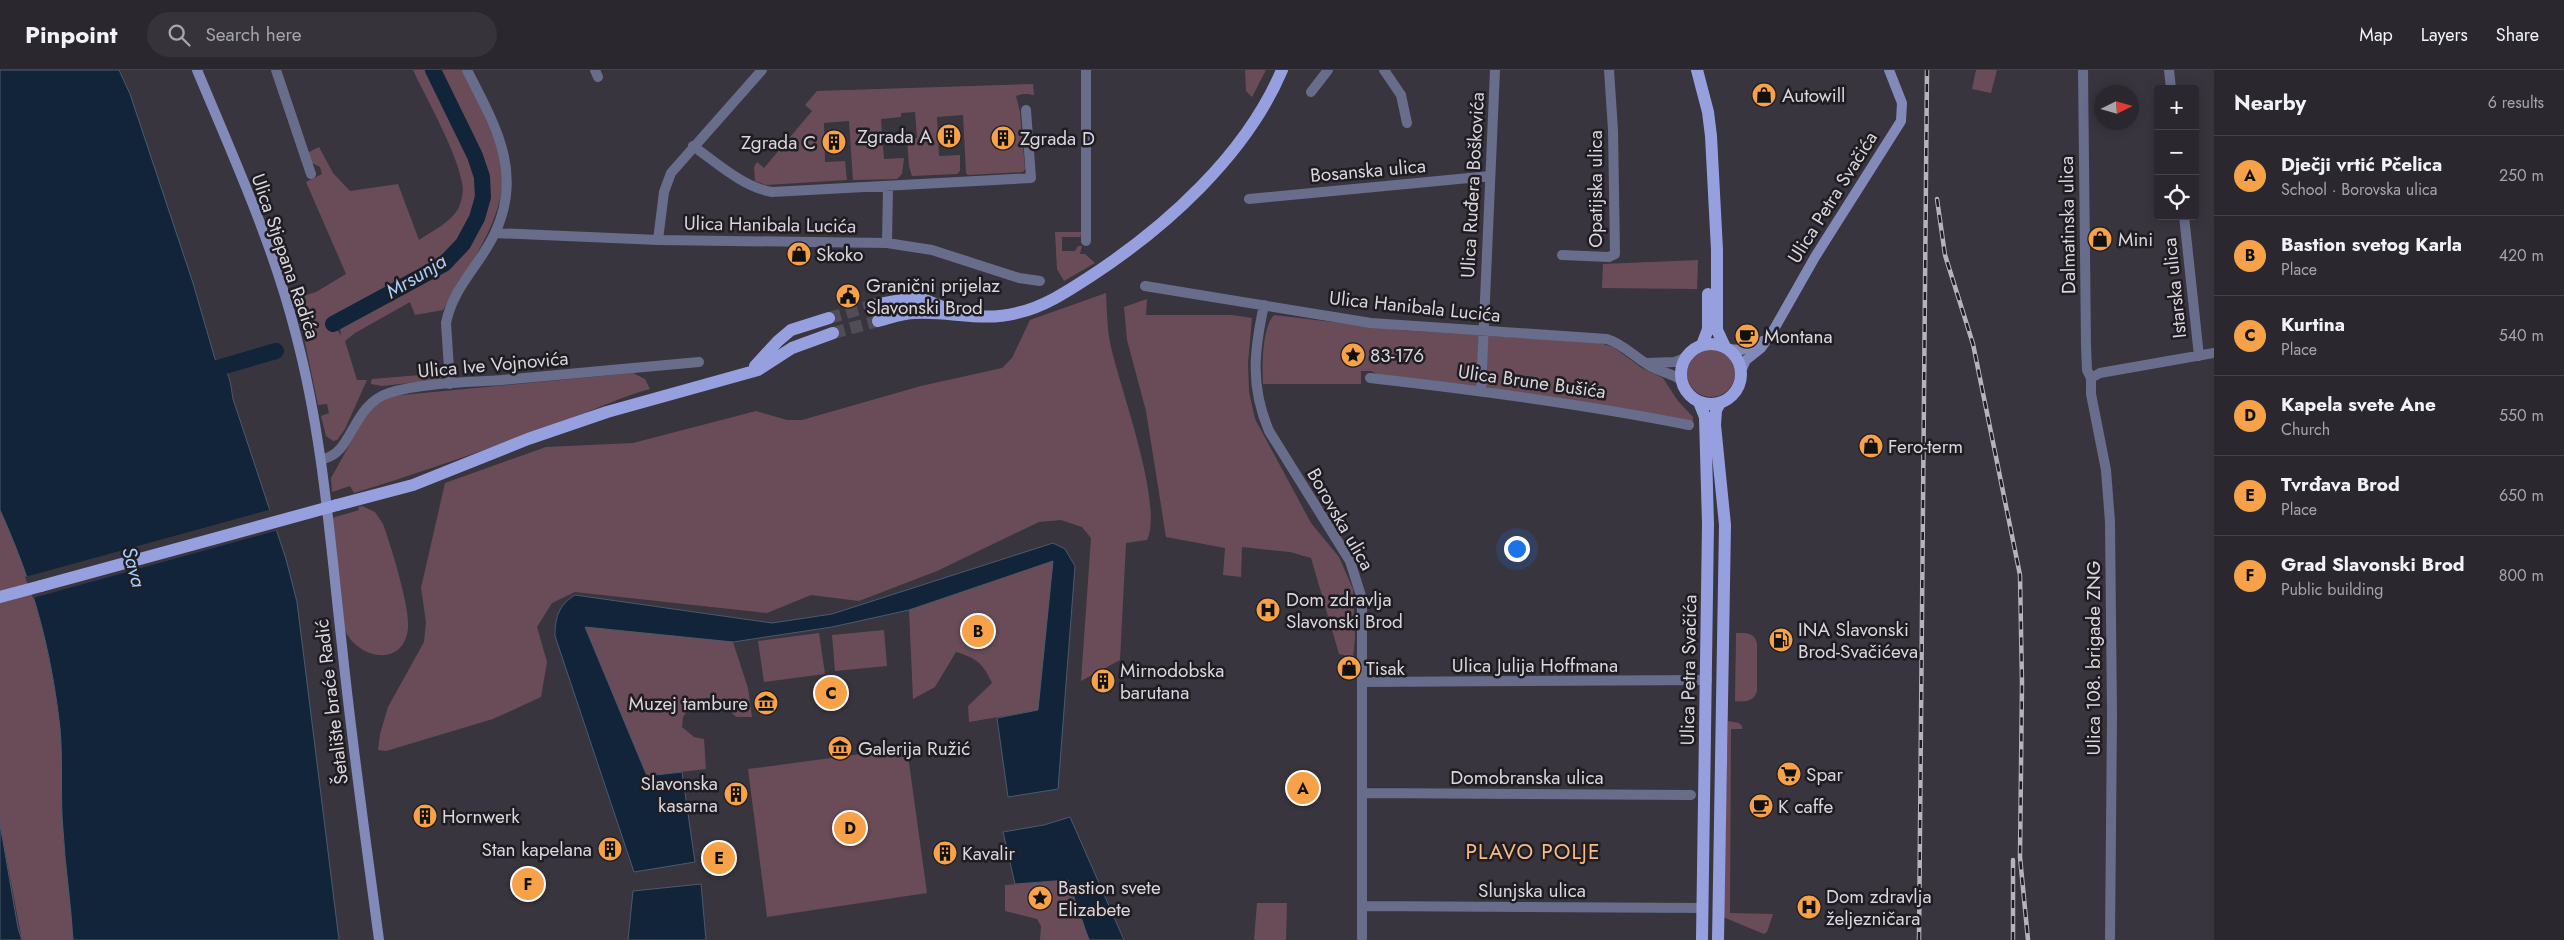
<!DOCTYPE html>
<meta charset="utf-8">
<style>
:root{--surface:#2a282e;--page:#36343a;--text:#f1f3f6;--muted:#a5a6aa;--line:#46444a;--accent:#f7a248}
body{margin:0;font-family:Jost,sans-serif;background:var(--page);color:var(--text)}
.controls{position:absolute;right:15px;top:15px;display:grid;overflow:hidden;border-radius:5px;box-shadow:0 2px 12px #0003}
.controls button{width:45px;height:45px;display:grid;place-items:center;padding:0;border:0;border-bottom:1px solid var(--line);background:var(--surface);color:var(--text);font:25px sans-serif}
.compass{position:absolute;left:2094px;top:15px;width:45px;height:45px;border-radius:50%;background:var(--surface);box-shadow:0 2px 12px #0003;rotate:85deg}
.you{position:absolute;left:1516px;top:478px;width:18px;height:18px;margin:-12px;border:4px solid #fff;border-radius:50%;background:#1a73e8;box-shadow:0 0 0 8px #1a73e833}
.badge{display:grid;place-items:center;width:32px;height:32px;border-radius:50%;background:var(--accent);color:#111;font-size:16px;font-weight:700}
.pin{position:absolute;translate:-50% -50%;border:2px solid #fff;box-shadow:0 1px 5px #0006}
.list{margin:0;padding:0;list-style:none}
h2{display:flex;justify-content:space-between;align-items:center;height:65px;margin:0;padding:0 20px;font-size:21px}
h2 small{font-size:16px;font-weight:400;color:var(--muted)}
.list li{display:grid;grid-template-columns:32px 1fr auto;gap:15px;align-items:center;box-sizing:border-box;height:80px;padding:0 20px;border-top:1px solid var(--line)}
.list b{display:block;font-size:19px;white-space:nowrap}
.list p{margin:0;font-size:16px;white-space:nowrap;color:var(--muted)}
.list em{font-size:16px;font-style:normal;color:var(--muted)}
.icon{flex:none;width:28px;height:28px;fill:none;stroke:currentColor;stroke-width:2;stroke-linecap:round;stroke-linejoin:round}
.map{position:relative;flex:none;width:2214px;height:870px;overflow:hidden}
header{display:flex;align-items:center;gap:30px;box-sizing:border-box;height:70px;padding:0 25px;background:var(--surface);border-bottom:1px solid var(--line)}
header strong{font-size:24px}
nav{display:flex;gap:28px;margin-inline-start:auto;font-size:18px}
.search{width:350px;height:45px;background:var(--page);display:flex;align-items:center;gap:12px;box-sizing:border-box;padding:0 18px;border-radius:28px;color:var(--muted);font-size:19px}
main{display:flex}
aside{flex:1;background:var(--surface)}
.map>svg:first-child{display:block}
.green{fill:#6a4c59}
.water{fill:#11243a;stroke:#4d5a6b}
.pier{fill:#38353e}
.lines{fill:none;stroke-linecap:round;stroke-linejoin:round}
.river{stroke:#11243a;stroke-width:16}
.primary-tunnel{stroke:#504d56;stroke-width:12;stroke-dasharray:12 6;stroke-linecap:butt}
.street{stroke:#676d8b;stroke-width:10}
.secondary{stroke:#828aba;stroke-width:10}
.primary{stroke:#97a0df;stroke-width:12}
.rail-casing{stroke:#b6b4bb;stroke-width:4.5}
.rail{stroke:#1f1d22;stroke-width:2.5;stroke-dasharray:8;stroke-linecap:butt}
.primary-bridge{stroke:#97a0df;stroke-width:12}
.labels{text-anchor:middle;stroke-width:5;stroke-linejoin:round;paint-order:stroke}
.poi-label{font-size:19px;fill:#d9d7dd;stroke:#1f1d22;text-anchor:start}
.street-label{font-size:19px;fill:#d9d7dd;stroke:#1f1d22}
.water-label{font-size:20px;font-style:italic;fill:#a8d0fe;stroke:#1f1d22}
.quarter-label{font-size:21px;letter-spacing:1px;fill:#f7bb83;stroke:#1f1d22}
</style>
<header>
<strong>Pinpoint</strong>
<div class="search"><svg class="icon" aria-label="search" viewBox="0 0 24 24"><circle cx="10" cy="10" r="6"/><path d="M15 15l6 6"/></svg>Search here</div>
<nav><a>Map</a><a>Layers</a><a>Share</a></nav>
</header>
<main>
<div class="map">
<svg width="2214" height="870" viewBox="0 0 2214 870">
<rect width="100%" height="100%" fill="#38353e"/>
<path class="green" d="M 413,0 L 427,0 C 460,67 511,130 437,191 L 330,247 L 341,266 L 340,257 C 405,222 513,185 483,89 C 475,63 453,26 440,0 L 463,0 C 474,23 485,46 494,69 C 497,76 502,84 502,91 C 509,147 469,193 443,240 L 415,245 L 410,232 L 355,263 L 345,271 L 357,310 L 367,310 L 345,359 L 337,370 L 333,371 L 326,366 L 321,346 L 329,343 L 327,334 L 318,335 L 303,263 L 291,230 L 316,222 L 346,204 L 306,112 L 322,104 L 320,97 L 310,92 L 307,83 L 319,77 L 333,103 L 350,121 L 398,114 L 419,170 C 432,161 450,153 458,139 C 462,131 464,121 462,113 C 456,80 428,32 413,0 Z
M 1245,0 L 1266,0 L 1252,27 L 1246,21 Z
M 1976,0 L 1997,0 L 1991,23 L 1972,19 Z
M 1033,14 L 1034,25 C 1027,24 1024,23 1016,26 L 1020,42 L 1025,99 L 1023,102 L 968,105 L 966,103 L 963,45 L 937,47 L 939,86 L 960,85 L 960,101 L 957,104 L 912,106 L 909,96 L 907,69 L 917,68 L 915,42 L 901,43 L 901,47 L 881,49 L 884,89 L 904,88 L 902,104 L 897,109 L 853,110 L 849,51 L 824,53 L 825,92 L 845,91 L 847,110 L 766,115 L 755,111 L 754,97 L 757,92 L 764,98 L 812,41 L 805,35 L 817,21 Z
M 1055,162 L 1082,162 L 1080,167 L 1062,167 L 1062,181 L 1075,181 L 1078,176 L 1082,176 L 1080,184 L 1085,184 L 1095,193 L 1064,211 L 1057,199 Z
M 1698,190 L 1697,219 L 1602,218 L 1603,194 Z
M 1106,223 C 1107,241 1107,260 1111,277 C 1120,318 1164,435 1147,470 L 1126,473 L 1120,590 L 1081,611 L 1091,468 L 1082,457 L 1061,450 L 1039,452 L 937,501 L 859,531 L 811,525 L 767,543 L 575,522 L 552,533 L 537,557 L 547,592 L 541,627 L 493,649 L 386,681 L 378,680 L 380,664 L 388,637 L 424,572 L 426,552 L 421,518 L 445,413 L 546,377 L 633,373 L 756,341 L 787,350 L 802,350 L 921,316 L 1002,298 L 1012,288 L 1030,250 Z
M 1147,229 L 1146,245 L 1232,245 L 1252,248 L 1248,293 L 1249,322 L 1255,349 L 1311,453 L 1339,487 L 1353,519 L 1355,569 L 1353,587 L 1339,584 L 1311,488 L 1290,482 L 1242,477 L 1241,507 L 1223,505 L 1225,478 L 1166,467 L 1146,341 L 1127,270 L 1124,237 Z
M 1274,245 L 1399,260 L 1600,273 L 1613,277 L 1642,298 L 1663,308 L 1678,331 L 1693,347 L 1693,352 C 1590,331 1486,316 1381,306 L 1371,301 L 1361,301 L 1361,314 L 1263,314 C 1262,296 1262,258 1274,245 Z
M1687 303a24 24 0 1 1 48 0a24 24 0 1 1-48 0Z
M 445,303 L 442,308 L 436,310 L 382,316 L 371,314 L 371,312 L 372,309 Z
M 633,303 L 645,309 L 650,319 C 624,326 600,337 575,347 C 502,374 428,400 354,423 L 350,416 L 332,422 L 331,408 L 364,349 L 372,337 L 392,326 Z
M 362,436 L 375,442 L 383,454 C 391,476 410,537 408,558 C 404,599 356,589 344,558 L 332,448 L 359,440 L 358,437 Z
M 0,440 C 33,513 51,578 60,658 C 63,692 60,726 63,760 C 65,797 71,833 73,870 L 22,870 L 0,754 Z
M 1053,491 L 1038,640 L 969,652 L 968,636 L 992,613 C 983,593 976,588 956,582 L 935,617 L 913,629 L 909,540 Z
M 585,557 L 733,572 L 748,618 L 752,647 L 736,647 C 715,625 703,618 683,647 L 682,657 L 694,667 L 704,669 L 706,699 L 647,706 Z
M 884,560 L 887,596 L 835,601 L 832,565 Z
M 819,563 L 825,604 L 764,612 L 758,571 Z
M 1736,563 C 1746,563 1754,562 1757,573 L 1757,621 C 1754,632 1744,632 1735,631 Z
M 1728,651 L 1739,653 L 1742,656 L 1742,659 L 1731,659 L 1730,843 L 1773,844 L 1767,862 L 1764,864 L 1723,847 Z
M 907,678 L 927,823 L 767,847 L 748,699 Z
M 1068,810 L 1089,870 L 1040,870 L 1041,856 L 1037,849 L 1005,841 L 1005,815 Z
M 1257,833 L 1287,833 L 1286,870 L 1254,870 Z"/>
<path class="water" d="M 0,0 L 119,0 L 130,24 L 193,213 L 215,289 C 230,301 230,310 233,329 L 286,489 L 297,532 L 339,870 L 73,870 C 71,833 65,797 63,760 C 60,726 63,692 60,658 C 51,578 33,513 0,440 Z
M 1053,473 L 1065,479 L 1075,496 L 1058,719 L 1008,727 L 997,648 L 1038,640 L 1053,491 L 909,540 L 832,557 L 733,572 L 585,557 L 647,706 L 682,702 L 695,792 L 634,802 L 555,566 C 555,547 559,535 575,525 L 772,553 L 832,544 Z
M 1070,747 L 1124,870 L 1089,870 L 1068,810 L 1015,814 L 1003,762 L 1044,755 Z
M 0,754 L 18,858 L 22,870 L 0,870 Z
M 701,814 L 706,870 L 628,870 L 633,821 Z"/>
<path class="pier" d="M 272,439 L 279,460 L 33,528 L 25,507 Z"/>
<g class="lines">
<path class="river" d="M 333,254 L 444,194 L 463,174 L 477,148 L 483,127 L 482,107 L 475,86 L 433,0
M 204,302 L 276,281"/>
<path class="primary-tunnel" d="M 829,248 L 874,235
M 833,263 L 878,251"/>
<path class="street" d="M 276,0 L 311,104
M 595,0 L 598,7
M 1086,0 L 1086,171
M 1384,0 L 1401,25 L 1407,53
M 2083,0 L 2086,276 L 2087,300 L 2091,308
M 2169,0 L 2171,19
M 1311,22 L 1328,0
M 693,76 C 717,93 743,117 772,122 L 1031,108 L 1026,40
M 1249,129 L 1490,106
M 2184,146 L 2199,286
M 495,163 L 658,170 L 887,173 L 932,180 L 1019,208 L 1040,211
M 658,170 L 664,122 L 671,103 L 762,0
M 887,173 L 888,117
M 1562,185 L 1609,187 L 1615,184 L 1613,60 L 1609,0
M 1145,216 L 1371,253 L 1607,269 C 1626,275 1638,291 1656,299 C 1665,303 1674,304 1682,311
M 1264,235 C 1254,281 1250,316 1269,361 L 1350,491 L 1362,529 L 1362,870
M 1647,293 L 1675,292 L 1685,288
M 1370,308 C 1477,320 1583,334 1689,355
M 2091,308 L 2091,324 L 2106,400 L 2110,452 L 2112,646 L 2110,870
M 2091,308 L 2100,303 L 2214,283
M 450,314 L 446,253 C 453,217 480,195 495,163 C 524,101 494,54 467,0
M 1481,321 L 1495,0
M 322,389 C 353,385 351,335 389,323 C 419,313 470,312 502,310 C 568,304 633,298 699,292
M 1363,612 L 1707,610
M 1363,723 L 1691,725
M 1362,836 L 1703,838"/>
<path class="secondary" d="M 197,0 C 233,86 273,174 296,265 C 323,367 330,471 342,576 C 352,674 366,772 379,870
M 1728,279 L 1741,280 L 1763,271
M 1741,301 L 1746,290 L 1761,278 L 1773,261 L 1815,187 L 1901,51 L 1902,33 L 1889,0"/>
<path class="primary" d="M 1697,0 L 1708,42 L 1711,66 L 1717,180 L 1717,260 L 1725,277
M 874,235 L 918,227 L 955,242
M 878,251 C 890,248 903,243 915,243 C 950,241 982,252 1017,243 C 1044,237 1068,221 1091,206 C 1166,157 1246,85 1282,0
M1681 304a30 30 0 1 1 60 0a30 30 0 1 1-60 0Z
M 1702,275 L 1708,259 L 1708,224
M 755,296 L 778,271 L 791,260 L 829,248
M 1699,332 L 1705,347 L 1708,454 L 1702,870
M 337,435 L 413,415 L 528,369 L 607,342 L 758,300 L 792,278 L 833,263
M 0,527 L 41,516
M 1718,870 L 1725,455 L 1715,355 L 1716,340 L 1720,333"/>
<defs>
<path id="rail" d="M 1937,129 L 1945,185 L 1973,274 L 2020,505 L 2022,613 L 2020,787 L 2028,870
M 1919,870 L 1927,0
M 2013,870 L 2013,790"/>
</defs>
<use href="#rail" class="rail-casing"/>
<use href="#rail" class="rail"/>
<path class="primary-bridge" d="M 41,516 L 337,435"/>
</g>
<defs>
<symbol id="shop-disc" viewBox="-11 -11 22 22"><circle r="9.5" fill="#f7a248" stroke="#1f1d22"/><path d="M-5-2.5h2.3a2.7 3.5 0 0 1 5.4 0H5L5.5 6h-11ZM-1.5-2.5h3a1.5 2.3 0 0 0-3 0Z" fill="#111"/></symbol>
<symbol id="building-disc" viewBox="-11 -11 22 22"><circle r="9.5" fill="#f7a248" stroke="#1f1d22"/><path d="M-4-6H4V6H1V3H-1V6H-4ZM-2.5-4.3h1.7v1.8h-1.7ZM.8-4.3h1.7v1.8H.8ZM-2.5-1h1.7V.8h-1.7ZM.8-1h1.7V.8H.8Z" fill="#111"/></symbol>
<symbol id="civic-disc" viewBox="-11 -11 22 22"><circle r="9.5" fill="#f7a248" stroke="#1f1d22"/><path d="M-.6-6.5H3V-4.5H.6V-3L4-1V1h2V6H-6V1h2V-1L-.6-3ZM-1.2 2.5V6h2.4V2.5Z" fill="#111"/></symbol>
<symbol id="cafe-disc" viewBox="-11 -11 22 22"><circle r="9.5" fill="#f7a248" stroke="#1f1d22"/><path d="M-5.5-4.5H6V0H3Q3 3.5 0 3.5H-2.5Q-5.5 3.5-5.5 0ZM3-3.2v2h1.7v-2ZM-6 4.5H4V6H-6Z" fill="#111"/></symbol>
<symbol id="sight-disc" viewBox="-11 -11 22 22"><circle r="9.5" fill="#f7a248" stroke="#1f1d22"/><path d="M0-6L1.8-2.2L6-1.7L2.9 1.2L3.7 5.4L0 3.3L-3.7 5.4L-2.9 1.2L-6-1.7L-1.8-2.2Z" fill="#111"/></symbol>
<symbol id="hospital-disc" viewBox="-11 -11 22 22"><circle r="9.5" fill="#f7a248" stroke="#1f1d22"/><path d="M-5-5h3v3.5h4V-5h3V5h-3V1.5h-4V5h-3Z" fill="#111"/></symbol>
<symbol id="fuel-disc" viewBox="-11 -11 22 22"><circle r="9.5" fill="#f7a248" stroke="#1f1d22"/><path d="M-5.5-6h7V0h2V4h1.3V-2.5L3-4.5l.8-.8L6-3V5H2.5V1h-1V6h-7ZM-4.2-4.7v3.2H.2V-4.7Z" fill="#111"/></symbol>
<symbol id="museum-disc" viewBox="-11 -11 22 22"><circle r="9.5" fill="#f7a248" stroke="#1f1d22"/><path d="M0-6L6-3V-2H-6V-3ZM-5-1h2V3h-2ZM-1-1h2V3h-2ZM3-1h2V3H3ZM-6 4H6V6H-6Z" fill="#111"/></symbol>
<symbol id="supermarket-disc" viewBox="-11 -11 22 22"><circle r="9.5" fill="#f7a248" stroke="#1f1d22"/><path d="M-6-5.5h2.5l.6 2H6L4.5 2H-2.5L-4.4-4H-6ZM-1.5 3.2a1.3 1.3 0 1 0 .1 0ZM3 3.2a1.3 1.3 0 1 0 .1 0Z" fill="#111"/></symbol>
</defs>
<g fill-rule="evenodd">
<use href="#shop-disc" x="1750" y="11" width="28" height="28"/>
<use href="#building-disc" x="935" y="52" width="28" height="28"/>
<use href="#building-disc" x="989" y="54" width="28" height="28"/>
<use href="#building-disc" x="820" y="58" width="28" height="28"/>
<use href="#shop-disc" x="2086" y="155" width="28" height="28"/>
<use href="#shop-disc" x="785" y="170" width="28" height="28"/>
<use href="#civic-disc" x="834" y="212" width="28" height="28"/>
<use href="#cafe-disc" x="1733" y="252" width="28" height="28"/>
<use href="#sight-disc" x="1339" y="271" width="28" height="28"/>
<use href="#shop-disc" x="1857" y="362" width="28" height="28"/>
<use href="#hospital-disc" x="1254" y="526" width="28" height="28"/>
<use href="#fuel-disc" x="1767" y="556" width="28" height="28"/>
<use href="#shop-disc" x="1335" y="584" width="28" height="28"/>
<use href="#building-disc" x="1089" y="597" width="28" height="28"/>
<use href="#museum-disc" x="752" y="619" width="28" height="28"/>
<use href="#museum-disc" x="826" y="664" width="28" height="28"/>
<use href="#supermarket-disc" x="1775" y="690" width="28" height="28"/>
<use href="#building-disc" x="722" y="710" width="28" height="28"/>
<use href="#cafe-disc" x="1747" y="722" width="28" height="28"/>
<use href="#building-disc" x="411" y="732" width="28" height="28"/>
<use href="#building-disc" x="596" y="765" width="28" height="28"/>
<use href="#building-disc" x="931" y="769" width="28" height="28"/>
<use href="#sight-disc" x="1026" y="814" width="28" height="28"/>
<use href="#hospital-disc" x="1795" y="823" width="28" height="28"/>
</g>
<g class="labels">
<g class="poi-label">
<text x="1782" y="32">Autowill</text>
<text x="932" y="73" text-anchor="end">Zgrada A</text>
<text x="1020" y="75">Zgrada D</text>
<text x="816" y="79" text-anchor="end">Zgrada C</text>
<text x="2118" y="176">Mini</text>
<text x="816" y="191">Skoko</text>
<text x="866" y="222">Granični prijelaz<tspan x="866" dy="22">Slavonski Brod</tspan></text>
<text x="1764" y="273">Montana</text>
<text x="1370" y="292">83-176</text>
<text x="1888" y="383">Fero-term</text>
<text x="1286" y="536">Dom zdravlja<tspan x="1286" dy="22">Slavonski Brod</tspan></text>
<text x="1798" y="566">INA Slavonski<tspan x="1798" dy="22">Brod-Svačićeva</tspan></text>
<text x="1366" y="605">Tisak</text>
<text x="1120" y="607">Mirnodobska<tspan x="1120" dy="22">barutana</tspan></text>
<text x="748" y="640" text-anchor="end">Muzej tambure</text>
<text x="858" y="685">Galerija Ružić</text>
<text x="1806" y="711">Spar</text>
<text x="718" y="720" text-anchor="end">Slavonska<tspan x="718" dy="22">kasarna</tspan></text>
<text x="1778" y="743">K caffe</text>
<text x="442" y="753">Hornwerk</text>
<text x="592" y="786" text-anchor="end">Stan kapelana</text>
<text x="962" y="790">Kavalir</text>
<text x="1058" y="824">Bastion svete<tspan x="1058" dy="22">Elizabete</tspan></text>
<text x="1826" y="833">Dom zdravlja<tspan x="1826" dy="22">željezničara</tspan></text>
</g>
<g class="street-label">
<text transform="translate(1368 100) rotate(-5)" y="7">Bosanska ulica</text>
<text transform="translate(1472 115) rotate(-87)" y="7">Ulica Ruđera Boškovića</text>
<text transform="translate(1595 119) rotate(-90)" y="7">Opatijska ulica</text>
<text transform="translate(1832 127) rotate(-58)" y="7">Ulica Petra Svačića</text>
<text transform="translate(770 154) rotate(1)" y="7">Ulica Hanibala Lucića</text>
<text transform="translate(2067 155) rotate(-91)" y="7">Dalmatinska ulica</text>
<text transform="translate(286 186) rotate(71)" y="7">Ulica Stjepana Radića</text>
<text transform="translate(2174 218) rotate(-96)" y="7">Istarska ulica</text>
<text transform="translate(1415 236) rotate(6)" y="7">Ulica Hanibala Lucića</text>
<text transform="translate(493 294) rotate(-5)" y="7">Ulica Ive Vojnovića</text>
<text transform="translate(1532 311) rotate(8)" y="7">Ulica Brune Bušića</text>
<text transform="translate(1341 449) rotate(60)" y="7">Borovska ulica</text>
<text transform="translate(2093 588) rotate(-90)" y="7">Ulica 108. brigade ZNG</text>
<text x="1535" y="602">Ulica Julija Hoffmana</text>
<text transform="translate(1688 600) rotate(-89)" y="7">Ulica Petra Svačića</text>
<text transform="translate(331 632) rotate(-97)" y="7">Šetalište braće Radić</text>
<text x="1527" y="714">Domobranska ulica</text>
<text x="1532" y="827">Slunjska ulica</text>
</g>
<g class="water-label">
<text transform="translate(416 206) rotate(-31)" y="7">Mrsunja</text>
<text transform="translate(134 497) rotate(75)" y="7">Sava</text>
</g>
<g class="quarter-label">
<text x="1533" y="789">PLAVO POLJE</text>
</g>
</g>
</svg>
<div class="controls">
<button>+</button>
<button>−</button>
<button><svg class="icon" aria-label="locate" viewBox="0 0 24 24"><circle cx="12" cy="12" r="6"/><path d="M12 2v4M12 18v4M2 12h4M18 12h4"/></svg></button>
</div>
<svg class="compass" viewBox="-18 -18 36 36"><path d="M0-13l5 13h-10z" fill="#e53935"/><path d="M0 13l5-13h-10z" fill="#a5a6aa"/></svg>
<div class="you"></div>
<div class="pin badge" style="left:1303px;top:718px">A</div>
<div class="pin badge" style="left:978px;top:561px">B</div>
<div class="pin badge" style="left:831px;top:623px">C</div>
<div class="pin badge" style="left:850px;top:758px">D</div>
<div class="pin badge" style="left:719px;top:788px">E</div>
<div class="pin badge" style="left:528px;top:814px">F</div>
</div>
<aside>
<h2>Nearby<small>6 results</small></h2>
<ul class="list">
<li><span class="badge">A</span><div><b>Dječji vrtić Pčelica</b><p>School · Borovska ulica</p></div><em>250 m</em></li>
<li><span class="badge">B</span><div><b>Bastion svetog Karla</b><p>Place</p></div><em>420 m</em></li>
<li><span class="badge">C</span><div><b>Kurtina</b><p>Place</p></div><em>540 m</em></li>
<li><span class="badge">D</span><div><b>Kapela svete Ane</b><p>Church</p></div><em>550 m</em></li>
<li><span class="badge">E</span><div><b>Tvrđava Brod</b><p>Place</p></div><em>650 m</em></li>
<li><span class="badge">F</span><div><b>Grad Slavonski Brod</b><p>Public building</p></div><em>800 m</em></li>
</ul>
</aside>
</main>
